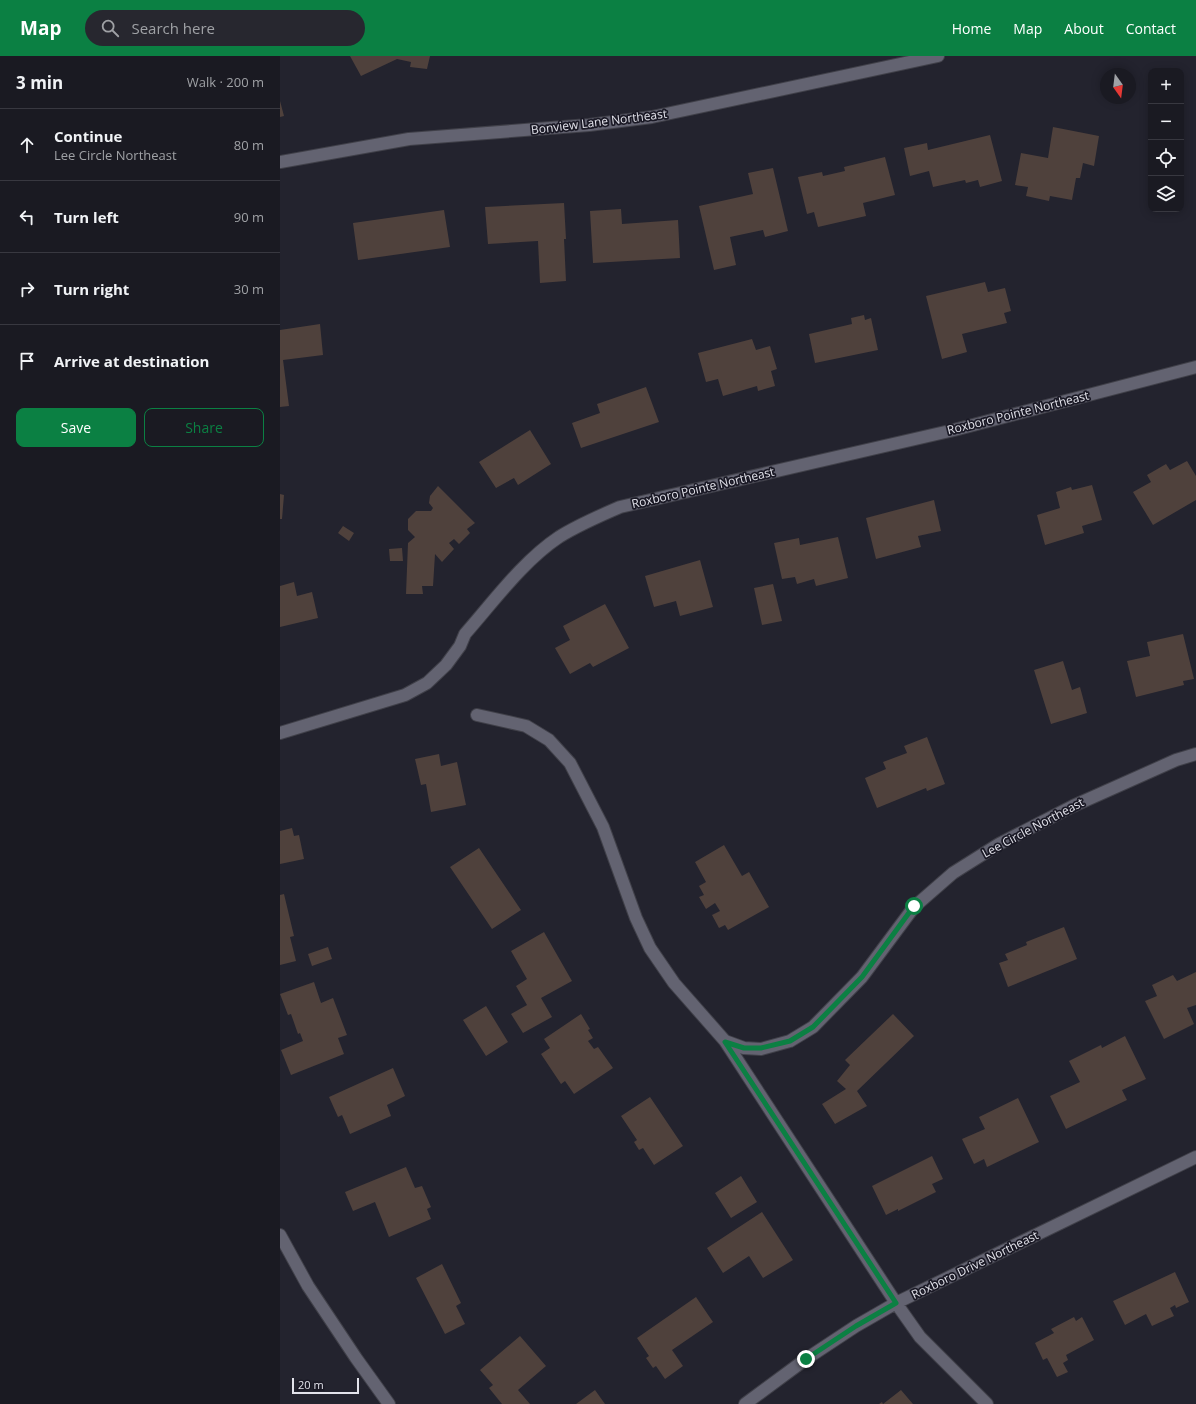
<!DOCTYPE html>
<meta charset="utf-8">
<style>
:root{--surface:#1a1a22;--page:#27272f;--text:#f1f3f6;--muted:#9fa1a5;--line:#383840;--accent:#0b8043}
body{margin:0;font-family:"Open Sans",sans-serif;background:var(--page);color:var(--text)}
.controls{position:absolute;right:12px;top:12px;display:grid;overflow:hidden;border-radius:8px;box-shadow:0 2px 10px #0003}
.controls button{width:36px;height:36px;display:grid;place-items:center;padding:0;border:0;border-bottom:1px solid var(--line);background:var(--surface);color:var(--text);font:20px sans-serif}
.compass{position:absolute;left:820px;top:12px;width:36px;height:36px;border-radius:50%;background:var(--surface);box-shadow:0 2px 10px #0003;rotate:166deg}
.scale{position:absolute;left:12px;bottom:10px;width:67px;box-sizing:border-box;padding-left:4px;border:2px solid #e3e3eb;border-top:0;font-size:11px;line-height:14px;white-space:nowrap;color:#e3e3eb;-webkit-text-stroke:3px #1a1925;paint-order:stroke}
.stop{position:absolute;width:12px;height:12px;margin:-9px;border:3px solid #0b8043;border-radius:50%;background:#fff}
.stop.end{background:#0b8043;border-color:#fff;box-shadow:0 1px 4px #0008}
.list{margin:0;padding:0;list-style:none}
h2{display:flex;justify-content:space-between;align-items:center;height:52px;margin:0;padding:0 16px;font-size:17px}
h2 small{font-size:13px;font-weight:400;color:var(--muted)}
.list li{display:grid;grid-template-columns:26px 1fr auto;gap:12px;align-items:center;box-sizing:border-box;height:72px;padding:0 16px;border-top:1px solid var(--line)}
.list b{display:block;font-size:15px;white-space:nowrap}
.list p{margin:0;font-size:13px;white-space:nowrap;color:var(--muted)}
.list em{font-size:13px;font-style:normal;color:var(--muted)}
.actions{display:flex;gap:8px;padding:12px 16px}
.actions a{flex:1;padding:9px 0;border:1px solid var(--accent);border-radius:8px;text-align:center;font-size:14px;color:var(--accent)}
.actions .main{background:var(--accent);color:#fff}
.icon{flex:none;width:22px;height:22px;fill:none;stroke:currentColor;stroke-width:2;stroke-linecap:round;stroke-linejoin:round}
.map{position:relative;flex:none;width:916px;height:1348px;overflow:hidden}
header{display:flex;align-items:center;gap:24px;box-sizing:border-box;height:56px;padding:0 20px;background:var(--accent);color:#fff}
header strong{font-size:19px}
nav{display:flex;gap:22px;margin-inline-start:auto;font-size:14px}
.search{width:280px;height:36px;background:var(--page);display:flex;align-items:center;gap:10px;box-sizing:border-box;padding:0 14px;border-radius:22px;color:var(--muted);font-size:15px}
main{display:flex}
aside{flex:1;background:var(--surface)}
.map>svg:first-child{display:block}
.building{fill:#4f413c}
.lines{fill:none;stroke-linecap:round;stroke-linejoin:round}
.minor-casing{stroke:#404049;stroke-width:14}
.minor{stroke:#636371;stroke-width:12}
.route{stroke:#0b8043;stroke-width:5}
.labels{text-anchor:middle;stroke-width:3.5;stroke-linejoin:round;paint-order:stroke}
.street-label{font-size:12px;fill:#e3e3eb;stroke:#1a1925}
</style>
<header>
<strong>Map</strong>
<div class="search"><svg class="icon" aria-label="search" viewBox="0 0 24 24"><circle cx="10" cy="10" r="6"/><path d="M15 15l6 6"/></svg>Search here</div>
<nav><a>Home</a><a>Map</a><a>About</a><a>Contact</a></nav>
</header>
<main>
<aside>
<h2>3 min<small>Walk · 200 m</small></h2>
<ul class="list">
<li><svg class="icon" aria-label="ahead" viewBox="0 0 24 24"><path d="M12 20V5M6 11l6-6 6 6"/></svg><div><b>Continue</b><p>Lee Circle Northeast</p></div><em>80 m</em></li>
<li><svg class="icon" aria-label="left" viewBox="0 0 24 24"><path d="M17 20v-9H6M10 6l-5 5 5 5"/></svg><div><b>Turn left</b></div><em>90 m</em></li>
<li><svg class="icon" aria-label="right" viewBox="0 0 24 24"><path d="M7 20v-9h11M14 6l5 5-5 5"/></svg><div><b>Turn right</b></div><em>30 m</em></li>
<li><svg class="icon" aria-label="arrive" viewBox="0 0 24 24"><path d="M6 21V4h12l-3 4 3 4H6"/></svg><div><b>Arrive at destination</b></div></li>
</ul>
<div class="actions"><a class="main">Save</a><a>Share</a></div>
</aside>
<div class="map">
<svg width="916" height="1348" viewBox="0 0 916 1348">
<rect width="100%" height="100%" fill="#23232e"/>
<path class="building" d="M 70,0 L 150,0 L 147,13 L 130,11 L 131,6 L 117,3 L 81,20 Z
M 0,45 L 4,60 L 0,61 Z
M 773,71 L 819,80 L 814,110 L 803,107 L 800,122 L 796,122 L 792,144 L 770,140 L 769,145 L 746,140 L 748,131 L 735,129 L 741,97 L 768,102 Z
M 710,79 L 722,125 L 700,131 L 698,124 L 686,127 L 685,124 L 653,131 L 649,115 L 630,120 L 624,92 L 647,87 L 648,94 Z
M 605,101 L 615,139 L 583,147 L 586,160 L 538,171 L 534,156 L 527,158 L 518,121 L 542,116 L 543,120 L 565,115 L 564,111 Z
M 493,112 L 508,175 L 485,181 L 483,174 L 450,181 L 456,209 L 434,214 L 419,150 L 473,138 L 468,117 Z
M 284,147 L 286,183 L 284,183 L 286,225 L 260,227 L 258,185 L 208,188 L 205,151 Z
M 341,153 L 342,168 L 398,164 L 400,202 L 313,207 L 310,155 Z
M 164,154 L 170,191 L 78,204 L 73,167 Z
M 705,226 L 708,236 L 725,232 L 731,255 L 724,257 L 727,267 L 682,278 L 687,296 L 662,303 L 646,240 Z
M 584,259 L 585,264 L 591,262 L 598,294 L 535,307 L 529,278 L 572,268 L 571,262 Z
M 40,268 L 43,299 L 3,304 L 9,350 L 0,351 L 0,274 Z
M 472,283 L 476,294 L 490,290 L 497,313 L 491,315 L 495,330 L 478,335 L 477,330 L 443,340 L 438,323 L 426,326 L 418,297 Z
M 366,331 L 379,366 L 301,392 L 292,367 L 320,357 L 317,348 Z
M 250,374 L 271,408 L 238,429 L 234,422 L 216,432 L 199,406 Z
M 907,405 L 916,420 L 916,444 L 873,469 L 853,436 L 871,426 L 867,419 L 886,408 L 890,414 Z
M 812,429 L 822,464 L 802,470 L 804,477 L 765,489 L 757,459 L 780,452 L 776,436 L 791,431 L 792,434 Z
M 158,430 L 195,467 L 187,473 L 190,477 L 179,488 L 174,483 L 169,487 L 174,493 L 162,506 L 155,498 L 153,530 L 142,530 L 143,538 L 126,538 L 128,487 L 135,481 L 128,474 L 128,463 L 136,455 L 151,455 L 153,452 L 149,447 L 150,440 Z
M 0,438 L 4,439 L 2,463 L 0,463 Z
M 654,444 L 661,475 L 638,480 L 641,491 L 596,503 L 586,462 Z
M 63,470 L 74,477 L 69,485 L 58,477 Z
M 558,481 L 568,522 L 536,530 L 534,523 L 517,528 L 515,521 L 502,523 L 494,487 L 519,482 L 520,489 Z
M 122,492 L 123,505 L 110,505 L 109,493 Z
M 420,504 L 433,551 L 400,560 L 396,545 L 374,551 L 365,520 Z
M 14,526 L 17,540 L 32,536 L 38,562 L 0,571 L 0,530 Z
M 493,528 L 502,565 L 482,569 L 474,532 Z
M 325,548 L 349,592 L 313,611 L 310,607 L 290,618 L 275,592 L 290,584 L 283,570 Z
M 903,578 L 914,623 L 903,625 L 904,629 L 856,641 L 847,605 L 870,600 L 867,586 Z
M 783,605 L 792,634 L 800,631 L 807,657 L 771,668 L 754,614 Z
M 647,681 L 665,728 L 647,735 L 646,732 L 597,752 L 585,722 L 606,713 L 603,706 L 627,697 L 624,690 Z
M 159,698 L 161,710 L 177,706 L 186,749 L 151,756 L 146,728 L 141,729 L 135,703 Z
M 12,772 L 14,780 L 19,779 L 24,803 L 0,808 L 0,775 Z
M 444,789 L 462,820 L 469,816 L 489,851 L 448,874 L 445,869 L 439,872 L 432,859 L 440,855 L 435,847 L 426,853 L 419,841 L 424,839 L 419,830 L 426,826 L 415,806 Z
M 199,792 L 241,854 L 212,873 L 170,811 Z
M 4,838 L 14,880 L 10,881 L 16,905 L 0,909 L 0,839 Z
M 784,871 L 797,903 L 728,931 L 719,907 L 728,904 L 725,898 L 747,889 L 746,886 Z
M 264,876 L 292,925 L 261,942 L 272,961 L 243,977 L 231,958 L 247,949 L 236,930 L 247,923 L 231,895 Z
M 48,891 L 52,903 L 32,910 L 28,898 Z
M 916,916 L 916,949 L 907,952 L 914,968 L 884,983 L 865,945 L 877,940 L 872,929 L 893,919 L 897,925 Z
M 34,926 L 41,947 L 53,942 L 67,979 L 58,982 L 64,998 L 11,1019 L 1,994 L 23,985 L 20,977 L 18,978 L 11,958 L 8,959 L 0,938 Z
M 206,950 L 228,986 L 206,1000 L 183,964 Z
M 301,958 L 310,973 L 308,974 L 313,982 L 308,985 L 314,993 L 318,991 L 333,1012 L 294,1038 L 285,1025 L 281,1028 L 261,998 L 270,992 L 264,983 Z
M 613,958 L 634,980 L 577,1035 L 587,1050 L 555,1068 L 542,1048 L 566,1033 L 557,1025 L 570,1009 L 565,1004 Z
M 845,980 L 866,1023 L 842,1034 L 847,1044 L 786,1073 L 770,1040 L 800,1026 L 789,1005 L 821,989 L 822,992 Z
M 113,1012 L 125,1040 L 107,1049 L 111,1060 L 70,1078 L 62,1059 L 58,1061 L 49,1041 Z
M 370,1041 L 403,1090 L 374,1109 L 363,1092 L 359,1094 L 354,1086 L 357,1084 L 341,1060 Z
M 738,1042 L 759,1086 L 707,1111 L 704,1103 L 694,1108 L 682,1083 L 705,1073 L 699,1061 Z
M 652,1100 L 663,1123 L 652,1128 L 656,1136 L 618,1155 L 618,1153 L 606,1159 L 592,1130 Z
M 126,1111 L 135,1132 L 142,1130 L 151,1151 L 147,1153 L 151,1163 L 109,1181 L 95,1146 L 73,1155 L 65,1136 Z
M 461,1120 L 477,1146 L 451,1162 L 435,1137 Z
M 482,1156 L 513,1204 L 483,1222 L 469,1200 L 443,1217 L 427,1192 Z
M 162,1208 L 181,1247 L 176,1250 L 185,1268 L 165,1278 L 136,1222 Z
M 895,1216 L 909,1246 L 896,1252 L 895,1249 L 890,1252 L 894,1260 L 872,1270 L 866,1258 L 845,1269 L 833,1245 Z
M 416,1241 L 433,1266 L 392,1294 L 403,1310 L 385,1323 L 376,1310 L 373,1312 L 366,1302 L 369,1300 L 357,1282 Z
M 794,1261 L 796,1265 L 802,1261 L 814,1284 L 786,1299 L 788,1304 L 783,1307 L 788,1316 L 777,1321 L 767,1302 L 763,1304 L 755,1287 L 774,1277 L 771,1273 Z
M 240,1280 L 266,1310 L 238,1334 L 250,1348 L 222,1348 L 209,1332 L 213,1329 L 200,1314 Z
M 315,1334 L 325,1348 L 296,1348 Z
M 621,1334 L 633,1348 L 599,1348 L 602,1346 L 603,1348 Z"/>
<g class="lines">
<defs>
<path id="minor" d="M 0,106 L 129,83 L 309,69 L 372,61 L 658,0
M 197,659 L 246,670 L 269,684 L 290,707 L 323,771 L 356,862 L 370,892 L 394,927 L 445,985 L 616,1247 L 640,1281 L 707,1348
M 0,677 L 125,639 L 147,627 L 166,609 L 180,590 L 185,578 C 214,545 243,505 279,481 C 298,469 319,460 340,451 L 674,374 L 916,311
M 445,985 L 464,992 L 481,993 L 510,985 L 533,971 L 582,921 L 634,851 L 673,817 L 719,788 L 793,750 L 896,704 L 916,698
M 0,1179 L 28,1230 L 76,1302 L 109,1348
M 465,1348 L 526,1303 L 576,1270 L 616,1247 L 916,1101"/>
</defs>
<use href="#minor" class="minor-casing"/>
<use href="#minor" class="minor"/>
</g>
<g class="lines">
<path class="route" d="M 526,1303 L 576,1270 L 616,1247 L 445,986 L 464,992 L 481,992 L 510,985 L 533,971 L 582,921 L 634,850"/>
</g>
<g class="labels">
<g class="street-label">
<text transform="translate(319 66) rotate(-7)" y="4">Bonview Lane Northeast</text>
<text transform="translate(738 357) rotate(-14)" y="4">Roxboro Pointe Northeast</text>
<text transform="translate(423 432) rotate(-13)" y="4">Roxboro Pointe Northeast</text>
<text transform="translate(753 772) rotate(-28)" y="4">Lee Circle Northeast</text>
<text transform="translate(695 1209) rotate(-26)" y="4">Roxboro Drive Northeast</text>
</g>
</g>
</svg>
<div class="controls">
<button>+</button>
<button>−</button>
<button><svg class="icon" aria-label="locate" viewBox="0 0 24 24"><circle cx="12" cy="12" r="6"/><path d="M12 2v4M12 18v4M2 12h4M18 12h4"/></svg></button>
<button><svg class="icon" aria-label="layers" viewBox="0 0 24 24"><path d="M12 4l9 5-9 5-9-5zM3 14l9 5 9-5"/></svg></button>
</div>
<svg class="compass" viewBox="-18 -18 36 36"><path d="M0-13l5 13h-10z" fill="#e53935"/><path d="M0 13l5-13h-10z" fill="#9fa1a5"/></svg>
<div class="scale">20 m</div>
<div class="stop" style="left:634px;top:850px"></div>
<div class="stop end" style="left:526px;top:1303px"></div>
</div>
</main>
